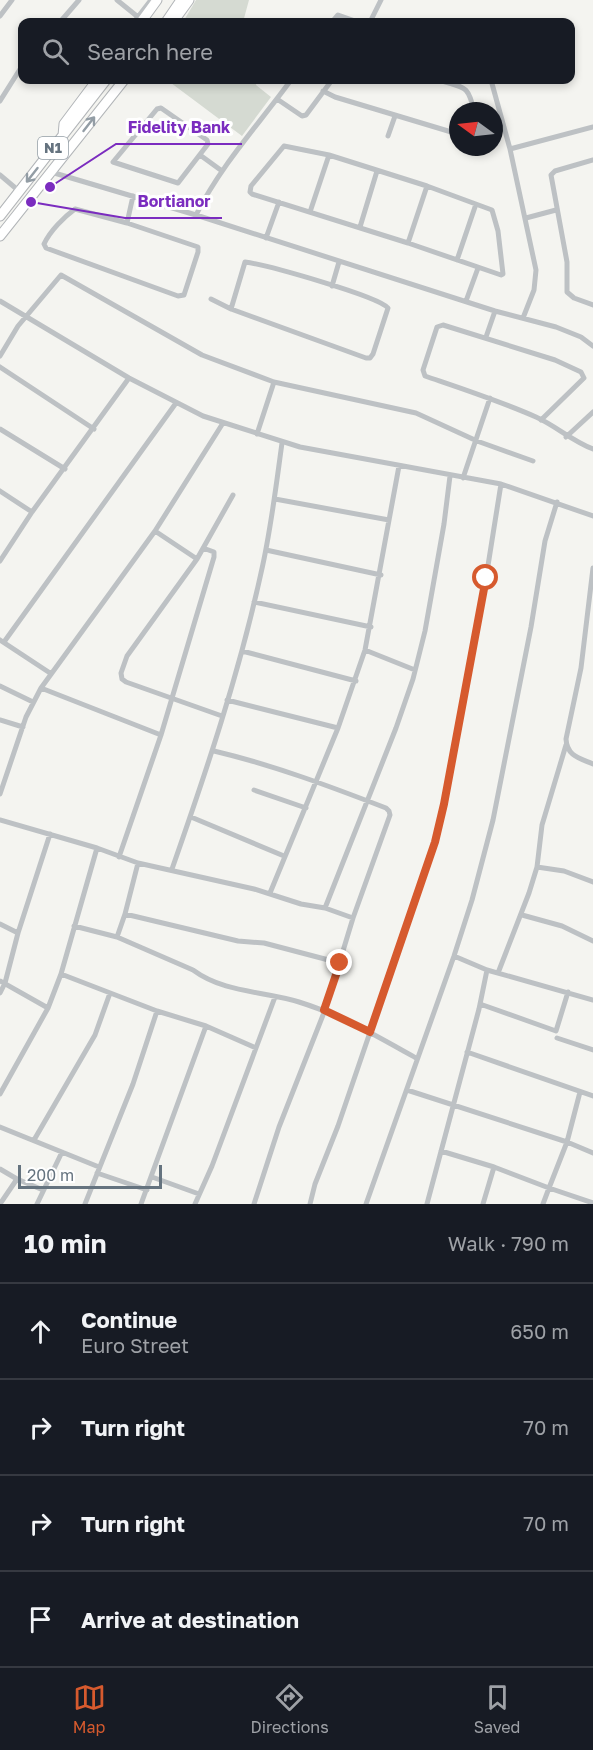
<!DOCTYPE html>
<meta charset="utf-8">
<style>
:root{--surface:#171b24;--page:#20242c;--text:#f1f3f6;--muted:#9ea1a6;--line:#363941;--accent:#d65a2e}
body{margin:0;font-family:"Golos Text",sans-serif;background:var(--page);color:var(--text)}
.compass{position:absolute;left:449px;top:102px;width:54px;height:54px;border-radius:50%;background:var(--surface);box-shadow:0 3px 9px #0003;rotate:285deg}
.scale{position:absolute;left:18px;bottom:15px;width:144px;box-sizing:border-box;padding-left:6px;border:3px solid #65737f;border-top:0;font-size:16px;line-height:21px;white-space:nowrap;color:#65737f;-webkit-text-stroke:4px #fff;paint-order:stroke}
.stop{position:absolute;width:18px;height:18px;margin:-14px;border:4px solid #d65a2e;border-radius:50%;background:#fff}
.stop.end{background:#d65a2e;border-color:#fff;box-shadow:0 2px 6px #0008}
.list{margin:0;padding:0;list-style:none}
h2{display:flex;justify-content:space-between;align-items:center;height:78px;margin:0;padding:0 24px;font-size:26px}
h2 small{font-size:20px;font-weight:400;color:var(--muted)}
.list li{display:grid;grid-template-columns:39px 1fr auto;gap:18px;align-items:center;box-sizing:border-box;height:96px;padding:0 24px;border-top:2px solid var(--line)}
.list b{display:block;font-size:22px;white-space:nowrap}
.list p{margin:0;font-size:20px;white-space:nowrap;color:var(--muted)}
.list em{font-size:20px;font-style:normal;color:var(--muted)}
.icon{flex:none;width:33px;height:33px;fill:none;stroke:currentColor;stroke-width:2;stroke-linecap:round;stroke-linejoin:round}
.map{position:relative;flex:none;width:593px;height:1204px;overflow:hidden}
.search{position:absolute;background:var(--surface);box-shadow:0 3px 9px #0003;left:18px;right:18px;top:18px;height:66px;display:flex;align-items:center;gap:15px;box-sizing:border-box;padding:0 21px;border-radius:12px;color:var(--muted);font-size:22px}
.sheet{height:462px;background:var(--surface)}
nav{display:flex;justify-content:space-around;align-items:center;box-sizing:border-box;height:84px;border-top:2px solid var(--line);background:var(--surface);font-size:16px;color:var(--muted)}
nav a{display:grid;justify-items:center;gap:3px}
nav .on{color:var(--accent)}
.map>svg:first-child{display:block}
.green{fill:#d5dad2}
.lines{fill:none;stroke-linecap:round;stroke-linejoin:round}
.highway-casing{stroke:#b2b5b8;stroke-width:11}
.street{stroke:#bdc1c4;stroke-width:5}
.highway{stroke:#fff;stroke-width:9}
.oneway{stroke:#939da5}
.route{stroke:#d65a2e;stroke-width:8}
.labels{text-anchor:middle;stroke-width:6;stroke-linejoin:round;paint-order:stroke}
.shield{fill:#fff;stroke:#939da5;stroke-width:1.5}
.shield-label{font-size:14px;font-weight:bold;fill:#65737f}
.leader{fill:none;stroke:#7b2cbf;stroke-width:2}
.callout-dot{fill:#7b2cbf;stroke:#fff;stroke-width:2}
.callout-label{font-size:16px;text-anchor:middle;font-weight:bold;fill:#7b2cbf;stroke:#fff;stroke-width:6;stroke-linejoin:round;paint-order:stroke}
</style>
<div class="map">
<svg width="593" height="1204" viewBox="0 0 593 1204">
<rect width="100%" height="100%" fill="#f4f4f0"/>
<path class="green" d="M 196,0 L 249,0 L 243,22 L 183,22 Z
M 167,80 L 257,80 L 256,85 L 271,97 L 242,136 Z"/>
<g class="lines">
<defs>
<path id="highway" d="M 141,22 L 157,0
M 166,22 L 181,0
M 173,22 L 189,0
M 63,136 L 64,124 L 97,80
M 0,216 L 106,80
M 0,236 L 124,80"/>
</defs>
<use href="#highway" class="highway-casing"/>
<path class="street" d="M 117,0 L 138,17
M 0,16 L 12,0
M 60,22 L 79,0
M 134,22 L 151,0
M 332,22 L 338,15 L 358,22
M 370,22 L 381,0
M 439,80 C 464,88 468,84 474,111
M 491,80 L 510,149 L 536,270 L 534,290 L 523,318
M 323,91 L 335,97 L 458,134
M 277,99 L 302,116 L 306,115 L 332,80
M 0,101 L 22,66
M 161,108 L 207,140 L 208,144 L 178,183 L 113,162 L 157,109 Z
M 388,136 L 395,116
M 284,146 L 329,155 L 427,186 L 492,210 L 498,231 L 503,274 L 501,275 L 408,243 L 252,194 L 250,192 L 251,186 Z
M 510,149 L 593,127
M 200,155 L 222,171
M 593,160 L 555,171 L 551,175 L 567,262 L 567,292 L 574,298 L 593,305
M 51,172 L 196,215 L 495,311 L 556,327 L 581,337 L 593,346
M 0,175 L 19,191
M 75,209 L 127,223 L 198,247 L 198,252 L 184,295 L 178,296 L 46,248 L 44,244 C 50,231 64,217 75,209 Z
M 310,212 L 329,155
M 196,215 C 221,165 259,124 291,80
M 526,218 L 556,210
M 127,223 L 133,196
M 360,227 L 377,171
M 266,238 L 279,202
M 408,243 L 427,186
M 457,260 L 476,204
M 332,286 L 339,262
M 211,299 L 231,309 L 366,358 L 370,358 L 373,354 L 388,308 C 378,296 267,265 245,262 L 231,309
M 0,301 L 129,378 L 203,416 L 300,447 L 501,484 L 593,516
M 466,301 L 478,268
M 486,337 L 495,311
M 0,356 L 18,326 L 61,275 L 202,355 L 274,382 L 416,413 L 477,441 L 533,461
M 0,367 L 94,429
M 541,420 L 584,378 L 581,372 L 555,360 L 443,325 L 437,327 L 423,370 L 425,376 C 463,389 500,401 536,417 C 556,426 572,441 593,449
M 0,429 L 65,469
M 257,434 L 274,382
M 566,437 L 593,412
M 463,478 L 490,398
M 0,491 L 32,512
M 275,499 L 389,520
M 155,531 L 197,559
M 266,550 L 381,575
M 0,561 L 32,512 L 129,378
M 593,568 L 581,668 L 566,739 C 567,756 579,758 593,764
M 254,602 L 371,627
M 0,640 L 50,673
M 4,642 L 176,403
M 365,650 L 415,670
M 242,651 L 356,681
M 0,686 L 33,702
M 41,688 L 161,735
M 227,700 L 338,728
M 222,716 L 126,682 L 122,679 L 121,673 L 127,656 L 197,559 L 233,495
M 0,720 L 23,727
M 214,751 C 273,765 329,786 386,808 L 389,811 L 390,815 L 353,918 L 325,1010 L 279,1127 L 254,1204
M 254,790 L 306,808
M 0,794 L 26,717 L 41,688 L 155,531 L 223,423
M 191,817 L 284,856
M 0,820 L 97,848 L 138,863 L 254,889 L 301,904 L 325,908 L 353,918
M 119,857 L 161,735 L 214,557 L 214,552 L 203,548
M 537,867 L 564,871 L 593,882
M 172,869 C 206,772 239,674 261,573 C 271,530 276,486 282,443
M 270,893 L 338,728 L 365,650 L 399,466
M 325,908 L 396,728 L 413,679 L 425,631 L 444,524 L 450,476
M 125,914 L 138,863
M 522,915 L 562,926 L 593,941
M 0,924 L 18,933
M 74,926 L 117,937 L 193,970 C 224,993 264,991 299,1002 C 341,1015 379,1037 416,1058
M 117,937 L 125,914 L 238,941 L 264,943 L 340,963
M 454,956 L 487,970 L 593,1000
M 498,973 L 529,893 L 537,867 L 542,825 L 566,745
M 61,974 L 157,1011 L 206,1026 L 256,1048 L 275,997
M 0,981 L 48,1008
M 0,993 L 5,983 L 18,933 L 50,834
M 480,1004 L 556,1031 L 568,992
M 557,1038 L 593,1050
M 467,1052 L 593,1096
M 407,1090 L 567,1142 L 593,1153
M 0,1094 L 48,1008 L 61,974 L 97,848
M 0,1127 L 99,1167
M 34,1140 L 95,1035 L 110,993
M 441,1151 L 494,1167 L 549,1188 L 567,1142 L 580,1092
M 0,1169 L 17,1179 L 43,1190
M 97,1173 L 147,1190
M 152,1177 L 199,1194
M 0,1204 L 17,1179
M 37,1204 L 62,1152
M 85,1204 L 133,1084 L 157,1011
M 141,1204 L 206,1026
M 195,1204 L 212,1166 L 256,1048
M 310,1204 L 315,1184 L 338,1126 L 435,842 L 444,804 L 486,578 L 501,484
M 366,1204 L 454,956 L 472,900 L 493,820 L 531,627 L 545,541 L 557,502
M 427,1204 L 479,1009 L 487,970
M 483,1204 L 494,1167
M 543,1204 L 549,1188 L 593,1203"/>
<use href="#highway" class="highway"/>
</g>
<defs><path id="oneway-shaft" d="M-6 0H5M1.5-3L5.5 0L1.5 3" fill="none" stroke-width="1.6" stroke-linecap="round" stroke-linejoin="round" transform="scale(1.5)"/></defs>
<g class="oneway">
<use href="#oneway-shaft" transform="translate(89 124) rotate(-52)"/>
<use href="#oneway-shaft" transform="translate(32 175) rotate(128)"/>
</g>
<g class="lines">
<path class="route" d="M 340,963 L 324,1010 L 370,1032 L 435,842 L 444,804 L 486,578"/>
</g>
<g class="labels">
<rect class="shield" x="38" y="137" width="30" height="22" rx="4.5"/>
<g class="shield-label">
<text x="53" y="153">N1</text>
</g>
</g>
<path class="leader" d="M50 187L116 144H242M31 202L125 218H222"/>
<g class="callout-dot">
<circle cx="50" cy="187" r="6"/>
<circle cx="31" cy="202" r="6"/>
</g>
<g class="callout-label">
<text x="179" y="133">Fidelity Bank</text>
<text x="174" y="207">Bortianor</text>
</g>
</svg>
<svg class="compass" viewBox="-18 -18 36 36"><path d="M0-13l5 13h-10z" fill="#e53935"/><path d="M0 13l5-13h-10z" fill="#9ea1a6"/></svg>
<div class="scale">200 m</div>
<div class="stop" style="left:486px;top:578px"></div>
<div class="stop end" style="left:340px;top:963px"></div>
<div class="search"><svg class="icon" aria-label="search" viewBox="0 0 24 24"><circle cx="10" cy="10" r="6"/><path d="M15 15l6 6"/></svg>Search here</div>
</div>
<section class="sheet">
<h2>10 min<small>Walk · 790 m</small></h2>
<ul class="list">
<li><svg class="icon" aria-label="ahead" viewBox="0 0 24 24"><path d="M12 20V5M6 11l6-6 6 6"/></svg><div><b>Continue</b><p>Euro Street</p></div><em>650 m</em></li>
<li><svg class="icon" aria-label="right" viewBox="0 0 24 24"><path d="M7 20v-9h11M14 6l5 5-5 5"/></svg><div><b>Turn right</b></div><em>70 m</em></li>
<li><svg class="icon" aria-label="right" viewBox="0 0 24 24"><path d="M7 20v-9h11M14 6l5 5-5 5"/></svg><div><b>Turn right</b></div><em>70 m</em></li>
<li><svg class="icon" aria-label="arrive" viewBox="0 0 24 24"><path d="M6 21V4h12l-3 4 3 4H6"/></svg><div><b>Arrive at destination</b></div></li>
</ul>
</section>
<nav>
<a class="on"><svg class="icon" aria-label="map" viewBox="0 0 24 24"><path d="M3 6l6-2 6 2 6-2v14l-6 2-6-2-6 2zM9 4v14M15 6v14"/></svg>Map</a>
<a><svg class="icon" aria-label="directions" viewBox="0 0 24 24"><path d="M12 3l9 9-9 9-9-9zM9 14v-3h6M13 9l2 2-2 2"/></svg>Directions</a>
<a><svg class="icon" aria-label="saved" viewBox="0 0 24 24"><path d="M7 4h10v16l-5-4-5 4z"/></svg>Saved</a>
</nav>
